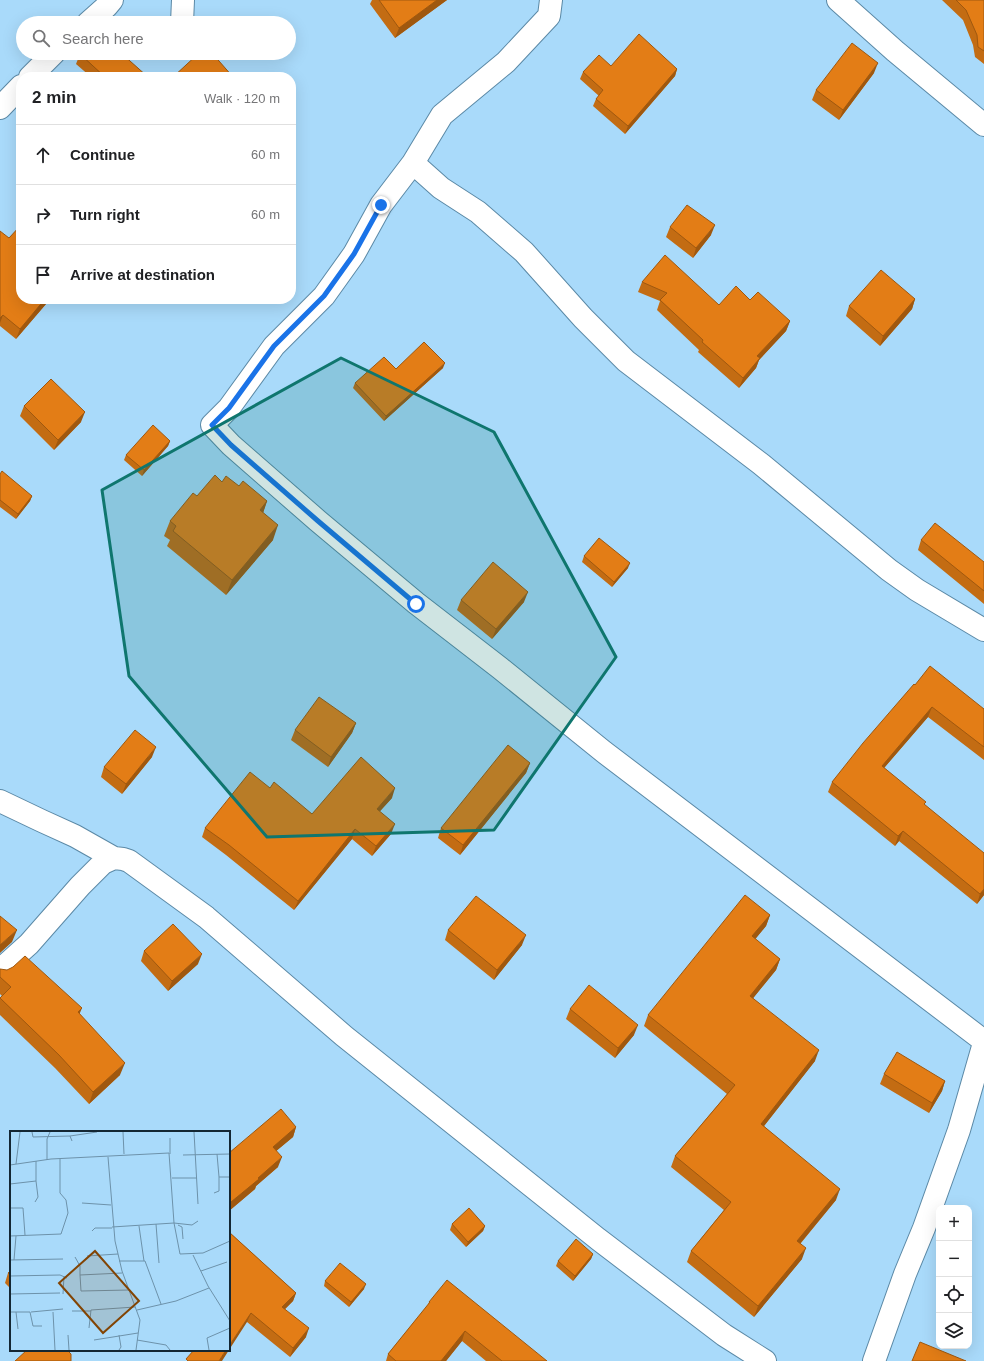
<!DOCTYPE html>
<meta charset="utf-8">
<style>
:root{--surface:#fff;--page:#f6f6f6;--text:#202124;--muted:#757577;--line:#e0e0e0}
body{margin:0;font-family:Arial,sans-serif;background:var(--page);color:var(--text)}
.controls{position:absolute;right:12px;bottom:12px;display:grid;overflow:hidden;border-radius:8px;box-shadow:0 4px 16px #0002}
.controls button{width:36px;height:36px;display:grid;place-items:center;padding:0;border:0;border-bottom:1px solid var(--line);background:var(--surface);color:var(--text);font:20px sans-serif}
.stop{position:absolute;width:12px;height:12px;margin:-9px;border:3px solid #1a73e8;border-radius:50%;background:#fff}
.stop.end{background:#1a73e8;border-color:#fff;box-shadow:0 1px 4px #0008}
.list{margin:0;padding:0;list-style:none}
h2{display:flex;justify-content:space-between;align-items:center;height:52px;margin:0;padding:0 16px;font-size:17px}
h2 small{font-size:13px;font-weight:400;color:var(--muted)}
.list li{display:grid;grid-template-columns:26px 1fr auto;gap:12px;align-items:center;box-sizing:border-box;height:60px;padding:0 16px;border-top:1px solid var(--line)}
.list b{display:block;font-size:15px;white-space:nowrap}
.list em{font-size:13px;font-style:normal;color:var(--muted)}
.icon{flex:none;width:22px;height:22px;fill:none;stroke:currentColor;stroke-width:2;stroke-linecap:round;stroke-linejoin:round}
.map{position:relative;flex:none;width:984px;height:1361px;overflow:hidden}
.search{position:absolute;background:var(--surface);box-shadow:0 4px 16px #0002;left:16px;top:16px;width:280px;height:44px;display:flex;align-items:center;gap:10px;box-sizing:border-box;padding:0 14px;border-radius:22px;color:var(--muted);font-size:15px}
.panel{position:absolute;background:var(--surface);box-shadow:0 4px 16px #0002;left:16px;top:72px;width:280px;height:232px;border-radius:16px}
.map>svg:first-child{display:block}
.lines{fill:none;stroke-linecap:round;stroke-linejoin:round}
.minor-casing{stroke:#5b89a6;stroke-width:24}
.minor{stroke:#fff;stroke-width:22}
.wall{fill:#c36c13}
.shaded-wall{fill:#9f580f}
.building{fill:#e37d16;stroke:#9f580f}
.route{stroke:#1a73e8;stroke-width:5}
.marked{fill:#0f766e;fill-opacity:0.2;stroke:#0f766e;stroke-width:3;stroke-linejoin:round}
.inset-road{fill:none;stroke:#6d92aa;stroke-width:1}
.view{fill:#824404;fill-opacity:0.15;stroke:#824404;stroke-width:2}
.inset-edge{fill:none;stroke:#142733;stroke-width:2}
</style>
<div class="map">
<svg width="984" height="1361" viewBox="0 0 984 1361">
<rect width="100%" height="100%" fill="#a9dafa"/>
<g class="lines">
<defs>
<path id="minor" d="M 551,0 L 549,16 L 506,62 L 442,115 L 413,163 L 441,188 L 478,212 L 524,252 L 583,318 L 626,361 L 761,464 L 889,570 L 917,590 L 984,630
M 838,0 L 895,51 L 984,125
M 88,23 L 107,6 L 112,0
M 182,23 L 183,0
M 30,77 L 54,53
M 0,108 L 21,86
M 413,163 L 381,205 L 354,254 L 324,296 L 274,346 L 229,408 L 212,425 L 231,445 L 318,521 L 416,603 L 500,668 L 604,752 L 984,1041
M 0,801 L 42,821 L 75,836 L 114,858
M 0,970 L 29,944 L 80,886 L 103,863 L 114,858 L 123,859 L 129,861 L 206,917 L 344,1036 L 598,1239 L 724,1335 L 765,1361
M 874,1361 L 905,1274 L 924,1228 L 959,1130 L 984,1043"/>
</defs>
<use href="#minor" class="minor-casing"/>
<use href="#minor" class="minor"/>
</g>
<path class="wall" d="M 372,0 L 447,0 L 395,38 L 370,4 Z
M 942,0 L 984,0 L 984,64 L 975,57 L 973,45 L 963,20 Z
M 80,54 L 148,77 L 91,77 L 76,64 Z
M 611,66 L 677,69 L 675,76 L 625,134 L 593,106 L 596,99 L 599,96 L 580,79 L 583,72 Z
M 874,73 L 839,120 L 812,100 L 816,90 Z
M 670,227 L 711,235 L 693,258 L 666,237 Z
M 0,231 L 21,299 L 48,299 L 46,304 L 16,339 L 0,326 Z
M 642,282 L 719,305 L 750,300 L 790,321 L 786,331 L 759,360 L 756,368 L 739,388 L 698,352 L 699,350 L 657,310 L 660,301 L 638,292 Z
M 915,299 L 912,309 L 880,346 L 846,316 L 849,306 Z
M 443,368 L 384,421 L 353,388 L 355,383 L 396,369 Z
M 24,406 L 81,422 L 54,450 L 20,416 Z
M 170,441 L 168,446 L 142,476 L 124,460 L 126,455 Z
M 0,474 L 32,496 L 30,501 L 16,519 L 0,507 Z
M 222,482 L 239,486 L 267,501 L 263,513 L 273,540 L 226,595 L 167,546 L 170,540 L 164,536 L 170,521 L 197,496 Z
M 921,540 L 984,562 L 984,604 L 918,550 Z
M 584,556 L 628,568 L 612,587 L 582,562 Z
M 461,600 L 524,602 L 492,639 L 457,610 Z
M 915,685 L 984,709 L 984,760 L 928,717 L 884,768 L 925,805 L 984,895 L 977,904 L 899,841 L 895,846 L 828,792 L 832,782 Z
M 356,723 L 352,733 L 328,767 L 291,740 L 295,730 Z
M 152,757 L 122,794 L 101,777 L 104,767 Z
M 530,763 L 526,773 L 460,855 L 438,838 L 441,828 Z
M 270,788 L 312,814 L 392,798 L 379,812 L 391,834 L 372,856 L 352,839 L 294,910 L 226,855 L 202,837 L 205,828 Z
M 770,915 L 766,926 L 755,939 L 780,959 L 776,970 L 753,998 L 815,1061 L 764,1126 L 836,1200 L 801,1243 L 802,1259 L 754,1317 L 687,1262 L 691,1251 L 724,1210 L 671,1167 L 675,1156 L 727,1094 L 644,1026 L 648,1015 Z
M 448,930 L 522,945 L 494,980 L 445,940 Z
M 144,951 L 198,964 L 168,991 L 141,961 Z
M 0,969 L 79,1014 L 120,1075 L 89,1104 L 55,1068 L 0,1015 L 0,999 L 2,996 L 0,994 Z
M 570,1009 L 634,1035 L 615,1058 L 566,1019 Z
M 884,1074 L 945,1081 L 942,1091 L 929,1113 L 880,1084 Z
M 296,1127 L 293,1137 L 276,1151 L 278,1167 L 256,1186 L 255,1189 L 229,1211 L 229,1153 Z
M 452,1224 L 485,1226 L 483,1231 L 466,1247 L 450,1230 Z
M 229,1232 L 296,1293 L 293,1301 L 285,1309 L 306,1337 L 290,1357 L 247,1322 Z
M 593,1254 L 591,1259 L 573,1281 L 556,1266 L 558,1261 Z
M 11,1270 L 11,1289 L 5,1283 L 8,1273 Z
M 325,1281 L 364,1289 L 349,1307 L 324,1286 Z
M 429,1302 L 547,1361 L 486,1361 L 462,1341 L 446,1361 L 386,1361 L 388,1354 L 428,1305 Z"/>
<path class="shaded-wall" d="M 437,0 L 447,0 L 395,38 L 399,28 Z
M 878,63 L 874,73 L 839,120 L 843,110 Z
M 677,69 L 675,76 L 625,134 L 628,126 Z
M 715,225 L 711,235 L 693,258 L 696,248 Z
M 45,299 L 48,299 L 46,304 L 16,339 L 20,329 Z
M 915,299 L 912,309 L 880,346 L 883,336 Z
M 3,315 L 0,323 L 0,318 Z
M 790,321 L 786,331 L 759,360 L 756,368 L 739,388 L 743,378 L 757,356 Z
M 445,363 L 443,368 L 384,421 L 386,416 Z
M 85,412 L 81,422 L 54,450 L 58,440 Z
M 170,441 L 168,446 L 142,476 L 144,470 Z
M 32,496 L 30,501 L 16,519 L 18,514 Z
M 267,501 L 262,516 L 260,510 Z
M 278,525 L 273,540 L 226,595 L 232,580 Z
M 630,563 L 628,568 L 612,587 L 614,582 Z
M 528,592 L 524,602 L 492,639 L 496,629 Z
M 932,707 L 928,717 L 878,775 L 882,766 Z
M 356,723 L 352,733 L 328,767 L 331,757 Z
M 156,747 L 152,757 L 122,794 L 126,784 Z
M 530,763 L 526,773 L 460,855 L 463,845 Z
M 395,788 L 392,798 L 373,819 L 377,809 Z
M 395,824 L 391,834 L 372,856 L 376,846 Z
M 355,829 L 352,839 L 294,910 L 298,901 Z
M 903,831 L 899,841 L 895,846 L 898,836 Z
M 984,889 L 984,895 L 977,904 L 980,894 Z
M 770,915 L 766,926 L 748,948 L 752,936 Z
M 17,930 L 12,942 L 0,953 L 0,945 Z
M 526,935 L 522,945 L 494,980 L 497,970 Z
M 202,954 L 198,964 L 168,991 L 172,981 Z
M 780,959 L 776,970 L 746,1007 L 750,996 Z
M 82,1008 L 77,1020 L 78,1012 Z
M 638,1025 L 634,1035 L 615,1058 L 618,1048 Z
M 819,1050 L 815,1061 L 757,1135 L 761,1124 Z
M 125,1063 L 120,1075 L 89,1104 L 93,1092 Z
M 945,1081 L 942,1091 L 929,1113 L 932,1103 Z
M 296,1127 L 293,1137 L 269,1157 L 273,1147 Z
M 282,1157 L 278,1167 L 256,1186 L 255,1189 L 229,1211 L 229,1208 L 231,1202 L 258,1178 Z
M 840,1189 L 836,1200 L 793,1252 L 797,1241 Z
M 485,1226 L 483,1231 L 466,1247 L 468,1242 Z
M 806,1248 L 802,1259 L 754,1317 L 758,1306 Z
M 593,1254 L 591,1259 L 573,1281 L 575,1276 Z
M 366,1284 L 364,1289 L 349,1307 L 351,1302 Z
M 296,1293 L 293,1301 L 279,1315 L 282,1307 Z
M 251,1313 L 247,1322 L 229,1350 L 229,1346 Z
M 309,1328 L 306,1337 L 290,1357 L 293,1348 Z
M 465,1331 L 462,1341 L 446,1361 L 441,1361 Z
M 226,1350 L 229,1350 L 222,1361 L 219,1361 Z"/>
<path class="building" d="M 379,0 L 437,0 L 399,28 Z
M 956,0 L 984,0 L 984,51 L 978,47 L 977,35 L 966,10 Z
M 639,34 L 677,69 L 628,126 L 596,99 L 603,90 L 583,72 L 599,55 L 611,66 Z
M 852,43 L 878,63 L 843,110 L 816,90 Z
M 80,53 L 121,53 L 148,77 L 105,77 L 80,54 Z
M 199,53 L 212,53 L 233,77 L 173,77 Z
M 687,205 L 715,225 L 696,248 L 670,227 Z
M 21,225 L 21,299 L 45,299 L 20,329 L 3,315 L 0,318 L 0,231 L 9,238 Z
M 665,255 L 719,305 L 736,286 L 750,300 L 758,292 L 790,321 L 757,356 L 760,358 L 743,378 L 702,342 L 703,340 L 660,300 L 667,293 L 642,282 Z
M 881,270 L 915,299 L 883,336 L 849,306 Z
M 424,342 L 445,363 L 386,416 L 355,383 L 384,357 L 396,369 Z
M 51,379 L 85,412 L 58,440 L 24,406 Z
M 153,425 L 170,441 L 144,470 L 126,455 Z
M 2,471 L 32,496 L 18,514 L 0,500 L 0,474 Z
M 215,475 L 222,482 L 226,476 L 239,486 L 243,481 L 267,501 L 260,510 L 278,525 L 232,580 L 173,531 L 176,526 L 170,521 L 193,493 L 197,496 Z
M 935,523 L 984,562 L 984,591 L 921,540 Z
M 599,538 L 630,563 L 614,582 L 584,556 Z
M 493,562 L 528,592 L 496,629 L 461,600 Z
M 930,666 L 984,709 L 984,747 L 932,707 L 882,766 L 926,802 L 924,804 L 984,853 L 984,889 L 980,894 L 903,831 L 898,836 L 832,782 L 863,743 L 914,684 L 915,685 Z
M 319,697 L 356,723 L 331,757 L 295,730 Z
M 135,730 L 156,747 L 126,784 L 104,767 Z
M 508,745 L 530,763 L 463,845 L 441,828 Z
M 361,757 L 395,788 L 377,809 L 395,824 L 376,846 L 355,829 L 298,901 L 229,845 L 205,828 L 250,772 L 270,788 L 274,782 L 312,814 Z
M 745,895 L 770,915 L 752,936 L 780,959 L 750,996 L 819,1050 L 761,1124 L 840,1189 L 797,1241 L 806,1248 L 758,1306 L 691,1251 L 731,1202 L 675,1156 L 735,1085 L 648,1015 Z
M 476,896 L 526,935 L 497,970 L 448,930 Z
M 0,916 L 17,930 L 0,945 Z
M 173,924 L 202,954 L 172,981 L 144,951 Z
M 25,956 L 82,1008 L 78,1012 L 125,1063 L 93,1092 L 59,1055 L 0,998 L 11,987 L 0,977 L 0,969 L 7,970 L 13,967 Z
M 589,985 L 638,1025 L 618,1048 L 570,1009 Z
M 897,1052 L 945,1081 L 932,1103 L 884,1074 Z
M 281,1109 L 296,1127 L 273,1147 L 282,1157 L 258,1178 L 259,1179 L 231,1202 L 229,1199 L 229,1153 Z
M 469,1208 L 485,1226 L 468,1242 L 452,1224 Z
M 229,1232 L 296,1293 L 282,1307 L 309,1328 L 293,1348 L 251,1313 L 229,1346 Z
M 576,1239 L 593,1254 L 575,1276 L 558,1261 Z
M 340,1263 L 366,1284 L 351,1302 L 325,1281 Z
M 11,1270 L 11,1276 L 8,1273 Z
M 447,1280 L 547,1361 L 502,1361 L 465,1331 L 441,1361 L 396,1361 L 388,1354 L 430,1302 L 429,1302 Z
M 920,1342 L 966,1361 L 912,1361 Z
M 27,1350 L 67,1350 L 71,1354 L 71,1361 L 15,1361 Z
M 194,1350 L 226,1350 L 219,1361 L 188,1361 L 186,1359 Z"/>
<g class="lines">
<path class="route" d="M 381,205 L 354,254 L 324,296 L 274,346 L 229,408 L 212,425 L 231,445 L 318,521 L 416,604"/>
</g>
<path class="marked" d="M 341,358 L 494,432 L 616,657 L 494,830 L 267,837 L 129,676 L 102,490 Z"/>
<g transform="translate(10 1131)">
<rect width="220" height="220" fill="#a9dafa"/>
<path class="inset-road" d="M 22,1 L 23,6 L 60,5 L 62,10M 113,1 L 114,23M 184,1 L 188,73M 60,5 L 87,1M 160,23 L 160,7M 207,23 L 209,46 L 220,46M 173,24 L 220,23M 98,26 L 105,110 L 112,140 L 130,189 L 126,219M 37,29 L 37,8 L 40,1M 6,33 L 10,1M 0,34 L 41,28 L 159,22 L 164,92 L 170,123 L 193,122 L 220,110M 162,47 L 187,47M 0,53 L 26,50 L 26,30M 204,62 L 209,60 L 209,46M 25,71 L 28,66 L 26,50M 72,72 L 101,74M 0,77 L 13,77 L 15,104M 146,93 L 149,132M 168,94 L 172,96 L 173,108M 129,95 L 134,130M 102,96 L 164,92 L 182,94 L 188,90M 82,100 L 85,97 L 102,97M 0,105 L 51,103 L 58,82 L 56,69 L 50,62 L 50,28M 183,124 L 198,155 L 220,190M 77,125 L 108,123M 65,126 L 70,135 L 70,144 L 112,142M 0,129 L 53,128M 4,129 L 6,105M 109,130 L 135,130 L 151,173M 191,140 L 217,131M 70,144 L 71,160 L 119,159M 0,145 L 50,144 L 57,147M 0,163 L 50,162M 53,163 L 54,145M 127,179 L 166,170 L 199,157M 62,180 L 81,180M 0,181 L 20,181 L 23,195 L 32,195M 6,181 L 8,198M 21,181 L 53,178M 43,181 L 45,219M 79,197 L 81,179 L 125,176M 58,204 L 59,219M 109,204 L 111,216 L 109,219M 84,209 L 128,202M 127,209 L 156,214 L 160,219M 199,219 L 197,207 L 220,197"/>
<path class="view" d="M 85,120 L 129,170 L 93,202 L 49,152 Z"/>
<rect width="220" height="220" class="inset-edge"/>
</g>
</svg>
<div class="controls">
<button>+</button>
<button>−</button>
<button><svg class="icon" aria-label="locate" viewBox="0 0 24 24"><circle cx="12" cy="12" r="6"/><path d="M12 2v4M12 18v4M2 12h4M18 12h4"/></svg></button>
<button><svg class="icon" aria-label="layers" viewBox="0 0 24 24"><path d="M12 4l9 5-9 5-9-5zM3 14l9 5 9-5"/></svg></button>
</div>
<div class="stop" style="left:416px;top:604px"></div>
<div class="stop end" style="left:381px;top:205px"></div>
<div class="search"><svg class="icon" aria-label="search" viewBox="0 0 24 24"><circle cx="10" cy="10" r="6"/><path d="M15 15l6 6"/></svg>Search here</div>
<section class="panel">
<h2>2 min<small>Walk · 120 m</small></h2>
<ul class="list">
<li><svg class="icon" aria-label="ahead" viewBox="0 0 24 24"><path d="M12 20V5M6 11l6-6 6 6"/></svg><div><b>Continue</b></div><em>60 m</em></li>
<li><svg class="icon" aria-label="right" viewBox="0 0 24 24"><path d="M7 20v-9h11M14 6l5 5-5 5"/></svg><div><b>Turn right</b></div><em>60 m</em></li>
<li><svg class="icon" aria-label="arrive" viewBox="0 0 24 24"><path d="M6 21V4h12l-3 4 3 4H6"/></svg><div><b>Arrive at destination</b></div></li>
</ul>
</section>
</div>
